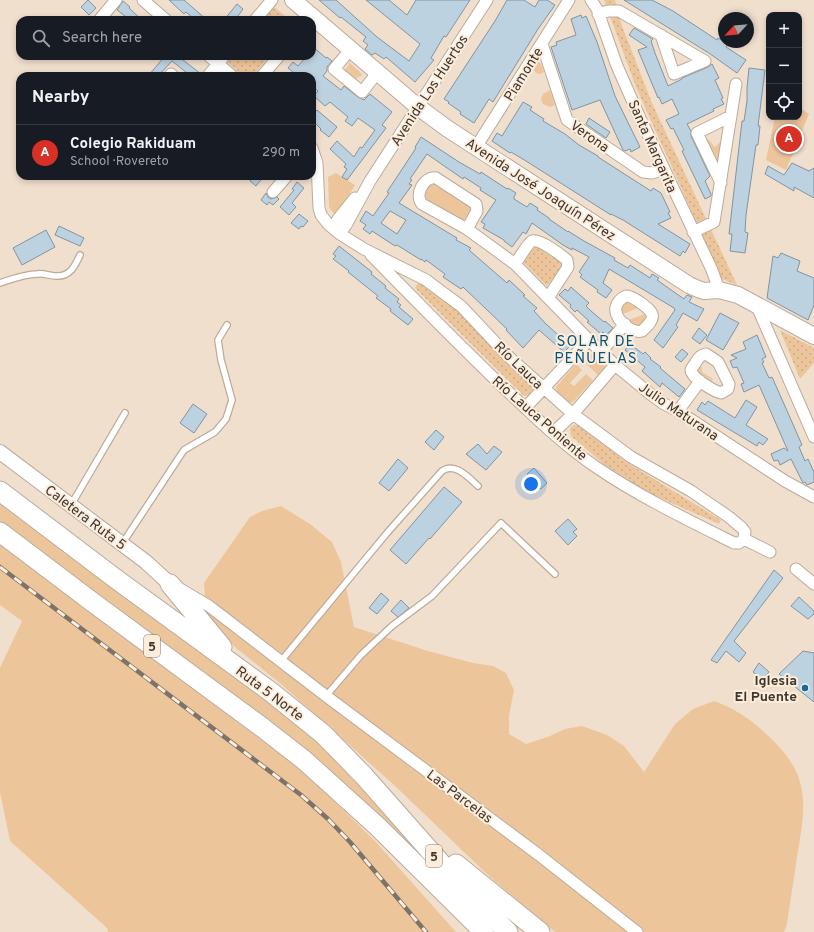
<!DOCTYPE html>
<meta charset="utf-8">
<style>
:root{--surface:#171b24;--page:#242831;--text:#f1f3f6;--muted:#9ea1a6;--line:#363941;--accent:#d93025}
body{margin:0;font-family:Overpass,sans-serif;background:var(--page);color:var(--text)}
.controls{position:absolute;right:12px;top:12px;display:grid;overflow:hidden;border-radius:8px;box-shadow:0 2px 6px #0003}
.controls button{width:36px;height:36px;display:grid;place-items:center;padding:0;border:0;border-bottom:1px solid var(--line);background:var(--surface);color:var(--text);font:20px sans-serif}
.compass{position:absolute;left:718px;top:12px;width:36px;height:36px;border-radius:50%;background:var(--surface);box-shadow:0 2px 6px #0003;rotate:244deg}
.you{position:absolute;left:531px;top:484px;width:14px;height:14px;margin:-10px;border:3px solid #fff;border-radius:50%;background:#1a73e8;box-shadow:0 0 0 6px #1a73e833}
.badge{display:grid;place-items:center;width:26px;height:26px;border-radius:50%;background:var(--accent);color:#fff;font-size:13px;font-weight:700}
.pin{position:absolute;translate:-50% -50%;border:2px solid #fff;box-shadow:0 1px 4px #0006}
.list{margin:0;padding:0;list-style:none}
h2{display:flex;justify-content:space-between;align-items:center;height:52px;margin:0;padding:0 16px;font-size:17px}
h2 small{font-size:13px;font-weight:400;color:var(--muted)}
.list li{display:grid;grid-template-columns:26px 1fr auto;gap:12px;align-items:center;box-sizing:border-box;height:56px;padding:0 16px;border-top:1px solid var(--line)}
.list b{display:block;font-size:15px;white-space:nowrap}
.list p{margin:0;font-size:13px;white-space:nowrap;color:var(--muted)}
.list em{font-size:13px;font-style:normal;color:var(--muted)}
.icon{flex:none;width:22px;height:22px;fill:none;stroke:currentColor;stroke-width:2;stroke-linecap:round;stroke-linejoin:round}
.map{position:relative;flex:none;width:814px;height:932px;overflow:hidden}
.search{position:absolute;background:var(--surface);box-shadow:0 2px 6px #0003;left:16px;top:16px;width:300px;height:44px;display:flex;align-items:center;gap:10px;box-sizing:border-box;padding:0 14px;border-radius:12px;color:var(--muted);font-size:15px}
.panel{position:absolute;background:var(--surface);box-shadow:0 2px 6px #0003;left:16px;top:72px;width:300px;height:108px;border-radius:12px}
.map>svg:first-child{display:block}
.green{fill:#edc59b}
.park{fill:url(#park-dots)}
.building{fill:#bdd2e1;stroke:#8094a2;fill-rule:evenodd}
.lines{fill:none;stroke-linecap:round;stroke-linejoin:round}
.service-casing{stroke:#bcab9a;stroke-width:8}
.minor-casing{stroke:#bcab9a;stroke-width:13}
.tertiary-casing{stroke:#bcab9a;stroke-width:16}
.secondary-casing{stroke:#bcab9a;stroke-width:18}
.trunk-casing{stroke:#bcab9a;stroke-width:21}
.service{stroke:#fff;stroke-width:5.5}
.minor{stroke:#fff;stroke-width:11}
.tertiary{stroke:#fff;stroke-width:14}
.secondary{stroke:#fff;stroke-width:16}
.trunk{stroke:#fff;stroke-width:19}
.rail-casing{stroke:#7e7369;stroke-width:4.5}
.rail{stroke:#feeddb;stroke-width:3;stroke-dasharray:9;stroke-linecap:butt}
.poi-dot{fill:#116a9a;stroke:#feeddb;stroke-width:1.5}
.labels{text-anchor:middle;stroke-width:4;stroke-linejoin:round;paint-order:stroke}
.shield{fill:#feeddb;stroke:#786e63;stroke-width:1}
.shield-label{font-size:13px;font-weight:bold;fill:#3e3730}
.street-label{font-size:14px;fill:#3e3730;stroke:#feeddb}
.poi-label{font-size:14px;font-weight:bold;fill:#3e3730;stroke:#feeddb;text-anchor:end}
.neighbourhood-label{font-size:15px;letter-spacing:1px;fill:#005681;stroke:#feeddb}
</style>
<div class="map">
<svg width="814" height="932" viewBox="0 0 814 932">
<defs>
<pattern id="park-dots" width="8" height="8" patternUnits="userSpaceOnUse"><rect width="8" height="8" fill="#edc59b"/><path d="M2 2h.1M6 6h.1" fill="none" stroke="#ccaa86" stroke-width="1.8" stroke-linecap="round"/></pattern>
</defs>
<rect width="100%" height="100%" fill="#f1dfce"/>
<path class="green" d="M 349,62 L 363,75 L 358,77 L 356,80 L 344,71 L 349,65 Z
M 536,62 L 539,62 L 541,64 L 544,72 L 541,74 L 536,73 L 532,67 Z
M 550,90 L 555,105 L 550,107 L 543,104 L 541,99 L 543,94 Z
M 799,107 L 809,114 L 786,170 L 766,160 L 775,117 L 799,117 Z
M 708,139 L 715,147 L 721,141 L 718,166 L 704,141 Z
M 336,173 L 355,185 L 339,212 L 336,214 L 333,213 L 329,207 L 328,177 Z
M 431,183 L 437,184 L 472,208 L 464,220 L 459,221 L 424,198 L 423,195 Z
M 626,302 L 639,308 L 622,314 L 620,311 Z
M 647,313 L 648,319 L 638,327 L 629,320 Z
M 590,353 L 604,364 L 605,368 L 599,376 L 581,359 L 585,355 Z
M 576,364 L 582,370 L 570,383 L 574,386 L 586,374 L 593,380 L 574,401 L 570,403 L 557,392 L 556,387 Z
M 700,366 L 702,368 L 702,372 L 713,379 L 712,381 L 700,374 L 698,369 Z
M 0,499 L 237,677 L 333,754 L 484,920 L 409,849 L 0,523 Z
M 281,506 L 310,524 L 332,542 L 341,562 L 354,627 L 428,651 L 473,663 L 493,666 L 506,673 L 514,690 L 509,716 L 509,734 L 526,744 L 550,736 L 565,729 L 582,726 L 607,735 L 624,746 L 644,772 L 675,724 L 693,709 L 714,701 C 734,708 749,718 765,733 C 779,745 795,763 800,782 C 807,807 801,832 797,857 C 794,879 790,902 787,924 L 784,932 L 555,932 L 490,877 L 394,785 L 281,684 L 230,643 L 206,614 L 204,583 L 250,517 L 262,511 Z
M 0,544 L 304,772 L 374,840 L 456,932 L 108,932 L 107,928 L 10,841 L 0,792 L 0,668 L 22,621 L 0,605 Z"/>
<path class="park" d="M 604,0 L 615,0 L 622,26 L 652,103 L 737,285 L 722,279 L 636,87 Z
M 273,6 L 290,20 L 262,20 Z
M 232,56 L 269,56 L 253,76 L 243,76 L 227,62 Z
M 535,246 L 562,262 L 563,267 L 547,286 L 523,262 L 523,260 Z
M 420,280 L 470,320 L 532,384 C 535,389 534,392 530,396 L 524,396 L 415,288 Z
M 780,330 L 814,348 L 814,363 L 800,379 Z
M 574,425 L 580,426 L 626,462 L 721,520 L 719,524 L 651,494 L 605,465 L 571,436 L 570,428 Z"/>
<path class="building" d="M 88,0 L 96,8 L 89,15 L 81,7 Z
M 169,0 L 184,0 L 207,20 L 195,20 L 186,12 L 184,14 Z
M 319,0 L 336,0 L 377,37 L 409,61 L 420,44 L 366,0 L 389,0 L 407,15 L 416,0 L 470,0 L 446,37 L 444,36 L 431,58 L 434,60 L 415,82 L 386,57 L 384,59 L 375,53 L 372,55 L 365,49 L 368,45 L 363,41 L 366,37 L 341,17 L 340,18 Z
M 507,0 L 524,0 L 535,7 L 539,0 L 547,0 L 555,5 L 538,29 L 493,102 L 489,99 L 474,123 L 460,114 L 461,112 L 448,103 L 449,102 L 444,99 L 495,21 Z
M 624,0 L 652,0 L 673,11 L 717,40 L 718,38 L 728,44 L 726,47 L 746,60 L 737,73 L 706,51 L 707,52 Z
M 123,1 L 130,7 L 129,8 L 142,20 L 121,20 L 125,16 L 117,10 Z
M 237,4 L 243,9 L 235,20 L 224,20 Z
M 581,15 L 582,18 L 586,16 L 597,42 L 615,96 L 640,147 L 631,152 L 630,149 L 625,151 L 623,150 L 600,100 L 572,110 L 551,47 L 557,45 L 556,42 L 576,35 L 571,19 Z
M 634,28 L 653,39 L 651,41 L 655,53 L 668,86 L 682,79 L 682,78 L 708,67 L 712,64 L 719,78 L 715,80 L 723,98 L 721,99 L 724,104 L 713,109 L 714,111 L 687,124 L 691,131 L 691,136 L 710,176 L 705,181 L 711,194 L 711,196 L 705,199 L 682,151 L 684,150 L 673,128 L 671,129 L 666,120 L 679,114 L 672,99 L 662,104 L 659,97 L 658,98 L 638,50 L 647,47 L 629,35 Z
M 312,46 L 326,58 L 327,57 L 332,61 L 327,67 L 327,71 L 323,76 L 341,90 L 344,86 L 358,97 L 364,100 L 370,94 L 392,112 L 382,125 L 386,128 L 347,180 L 342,177 L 347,169 L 344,167 L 346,164 L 330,149 L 337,141 L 354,157 L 360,147 L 362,148 L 375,130 L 358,118 L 352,126 L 345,121 L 348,117 L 330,102 L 325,106 L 314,96 L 318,91 L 312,86 L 312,76 L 298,76 L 288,68 L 293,62 L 298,66 L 307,56 L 312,56 Z
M 165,56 L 186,56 L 183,60 L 201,74 L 201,76 L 184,76 L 187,73 L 172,61 L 158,76 L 148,76 Z
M 749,68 L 765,70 L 758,126 L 760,126 L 758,145 L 756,145 L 746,215 L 745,232 L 748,233 L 745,253 L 730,251 L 732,234 L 729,234 L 742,121 L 744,121 L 747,101 L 747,88 Z
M 523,102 L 532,107 L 530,110 L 544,119 L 543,121 L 565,134 L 579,145 L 598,156 L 598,157 L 640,184 L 651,191 L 653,188 L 661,193 L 670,212 L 668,213 L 671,218 L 658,224 L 690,244 L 685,253 L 683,251 L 680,256 L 623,220 L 611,214 L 611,215 L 526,161 L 511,152 L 510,153 L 492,141 L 497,133 L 502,136 Z
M 317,110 L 337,127 L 329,137 L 320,130 L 321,129 L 312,120 L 312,116 Z
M 589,118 L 610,132 L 606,138 L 586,124 Z
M 421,137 L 459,162 L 480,174 L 481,172 L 507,189 L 508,188 L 516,193 L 514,197 L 514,199 L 527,207 L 530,203 L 538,208 L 537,210 L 549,218 L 549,219 L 568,232 L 568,231 L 584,241 L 615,258 L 614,260 L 628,268 L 630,265 L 650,278 L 652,274 L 659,278 L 657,280 L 684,299 L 687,295 L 692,297 L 689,302 L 704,309 L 697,321 L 683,313 L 676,325 L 678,327 L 663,348 L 654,340 L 675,310 L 674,308 L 609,269 L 603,283 L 612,290 L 606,298 L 597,292 L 598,290 L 580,277 L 582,275 L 579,272 L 589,257 L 572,248 L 572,250 L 563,245 L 532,223 L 526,234 L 523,232 L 512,247 L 504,241 L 504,240 L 483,228 L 485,224 L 481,222 L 496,200 L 480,190 L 481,188 L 464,177 L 463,179 L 427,154 L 410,179 L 412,180 L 409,184 L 412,185 L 399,203 L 457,238 L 456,240 L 471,248 L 469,250 L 507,283 L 509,280 L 525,295 L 523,296 L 537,308 L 534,311 L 545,323 L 570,346 L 564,352 L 539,330 L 523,348 L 506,330 L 507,329 L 463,287 L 461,289 L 443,277 L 445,274 L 426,260 L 425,262 L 421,259 L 421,260 L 397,245 L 395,246 L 372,231 L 370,234 L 363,229 L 366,225 L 360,221 L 366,211 L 373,216 L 389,193 L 387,192 L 416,148 L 415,147 ZM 390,211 L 406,220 L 397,234 L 381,223 Z
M 792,163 L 809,171 L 814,168 L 814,198 L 794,187 L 794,191 L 765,174 L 768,166 L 784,175 Z
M 254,176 L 264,176 L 256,186 L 250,181 Z
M 297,182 L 304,188 L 292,203 L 296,207 L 289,215 L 280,207 L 294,190 L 292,189 Z
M 266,193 L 268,197 L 271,199 L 277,197 L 279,199 L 273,205 L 269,202 L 267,205 L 261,200 Z
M 299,214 L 308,221 L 303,227 L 301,226 L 299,229 L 291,223 Z
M 59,226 L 84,238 L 80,246 L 55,235 Z
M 46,230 L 55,247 L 22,265 L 13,248 Z
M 339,246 L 372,272 L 371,274 L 386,286 L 385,288 L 399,299 L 397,302 L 401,305 L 399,307 L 413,319 L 408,325 L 390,311 L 391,309 L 376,298 L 378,296 L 348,272 L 349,271 L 333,259 L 336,256 L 333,254 Z
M 781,253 L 800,261 L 797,271 L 814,278 L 814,305 L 808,320 L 767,298 L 773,256 L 778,258 Z
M 571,287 L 589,303 L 586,306 L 591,311 L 604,322 L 605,321 L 613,328 L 606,335 L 603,332 L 601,334 L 587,322 L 589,321 L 577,310 L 575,312 L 570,307 L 571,305 L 559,295 L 565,289 L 568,291 Z
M 720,313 L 739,323 L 723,350 L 706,340 Z
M 699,328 L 707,335 L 700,344 L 692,338 Z
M 757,335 L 766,357 L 762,359 L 764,362 L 762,363 L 769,378 L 772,377 L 788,413 L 802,445 L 799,447 L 805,461 L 808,459 L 814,472 L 814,482 L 807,485 L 805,482 L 803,483 L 791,459 L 780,465 L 778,460 L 774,461 L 771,454 L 784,448 L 788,451 L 777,426 L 759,385 L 744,392 L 741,384 L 744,383 L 737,367 L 733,368 L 730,361 L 737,358 L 731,355 L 746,349 L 743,342 Z
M 630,344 L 643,354 L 645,352 L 651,358 L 650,359 L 661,367 L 660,368 L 685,389 L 679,397 L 662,383 L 660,387 L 642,371 L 645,367 L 625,350 Z
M 682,349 L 688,354 L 681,362 L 675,357 Z
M 746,400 L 757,407 L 746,425 L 768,439 L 763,445 L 759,442 L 757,446 L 697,410 L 702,402 L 705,405 L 708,401 L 735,418 Z
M 193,404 L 207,414 L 194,433 L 180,423 Z
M 436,430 L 444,437 L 434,450 L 425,442 Z
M 478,444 L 487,454 L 494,446 L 502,452 L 486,470 L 466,454 Z
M 398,459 L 408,468 L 389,491 L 379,483 Z
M 534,468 L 547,483 L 541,489 L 527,474 Z
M 444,487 L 462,502 L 430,539 L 429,538 L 406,564 L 390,550 Z
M 568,519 L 577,529 L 573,532 L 577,536 L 568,545 L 555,531 Z
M 774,570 L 783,578 L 734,641 L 746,653 L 739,662 L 726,651 L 717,663 L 711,660 Z
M 381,593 L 389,600 L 377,614 L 369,608 Z
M 799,597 L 814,611 L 814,614 L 808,619 L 791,606 Z
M 401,600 L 409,608 L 398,617 L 391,611 Z
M 803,651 L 814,653 L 814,702 L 779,674 Z
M 759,663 L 769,672 L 762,680 L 753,672 Z"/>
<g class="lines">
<defs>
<path id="service" d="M 0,283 C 12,279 25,274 37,274 C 44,273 50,276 56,276 C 70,277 75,266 80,255
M 71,505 L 125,413
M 122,544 L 184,450 L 215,432 L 226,419 L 232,400 L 221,360 L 218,340 L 227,325
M 281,661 L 387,533 L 442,471 C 455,462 468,477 478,486
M 326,696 L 361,655 L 392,626 L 432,596 L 501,523 L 555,574"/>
<path id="minor" d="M 143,0 L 166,20
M 591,0 L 597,9 L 617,66 L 640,118 L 712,270 L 719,290
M 598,14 L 608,11 L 619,11 L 705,61 L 674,74 L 661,35
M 100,19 L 116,0
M 255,20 L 272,0
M 542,44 L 567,120 L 643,172 L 652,173 L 663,169
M 351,49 L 334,69 L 362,92 L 378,72
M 209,56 L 232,76
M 171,74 L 173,76
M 208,76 L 224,56
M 262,76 L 279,56
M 476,147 L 569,0
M 312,148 L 317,163 L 319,208 L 321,215 L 329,225 L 340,234 L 364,249 L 426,280 L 442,292 L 461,306 L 508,356 L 573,414 L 631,457 L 691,491 L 729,517 L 742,528 L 745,532 L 744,539
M 721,183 L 697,133 L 731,116
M 273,192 L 287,176
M 333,228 L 338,219 L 355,198
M 467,229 L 477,211 L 476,204 L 436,178 C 424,176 414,195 422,204 L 467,229 L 515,264 L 589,340 L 615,365 L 649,393 L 664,404 L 678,411 L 785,481 L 814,497
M 693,232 L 714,222 L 736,84
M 340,234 L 346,225 L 370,181 L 487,0
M 371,255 C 414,299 457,343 502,386 C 532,414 562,444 596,467 C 640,497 688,520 734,543 L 739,543 L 744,539
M 515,264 C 519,259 527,244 532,241 C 539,238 561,255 567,260 L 568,267 L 548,298
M 626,296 C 632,296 636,300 641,303 C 656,314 656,318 642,331 C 628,335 601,308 626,296 Z
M 756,304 L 814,437
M 601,352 L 625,324
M 706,354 L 718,362 L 729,384 L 728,389 L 721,393 C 714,391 691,378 691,370 C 692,367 695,364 696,362 C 699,357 701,355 706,354 Z
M 525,408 L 589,340
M 678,411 L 700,381
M 553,433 L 573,414 L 615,365
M 744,539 L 770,552
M 796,569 L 814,584
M 177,587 L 209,606 L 326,696 L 539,855 L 637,932"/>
<path id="tertiary" d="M 0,452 L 146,562 L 170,584"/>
<path id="secondary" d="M 293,0 L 418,107 L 448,129 L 689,285 L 698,289 L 704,291 L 719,290 L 738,295 L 814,336"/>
<path id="trunk" d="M 0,491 L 116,579 L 271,692 L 323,734 L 364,776 L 462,887 L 508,932
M 0,532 L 91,601 L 263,728 L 304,760 L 377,826 L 484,932
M 170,584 L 222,647
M 456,864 L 540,932"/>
</defs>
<use href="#service" class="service-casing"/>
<use href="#minor" class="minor-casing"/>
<use href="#tertiary" class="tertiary-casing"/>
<use href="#secondary" class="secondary-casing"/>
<use href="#trunk" class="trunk-casing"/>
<use href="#service" class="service"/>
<use href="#minor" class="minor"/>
<use href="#tertiary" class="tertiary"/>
<use href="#secondary" class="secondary"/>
<use href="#trunk" class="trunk"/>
<defs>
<path id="rail" d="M 0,567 L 301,795 L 328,819 L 350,842 L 426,932"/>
</defs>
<use href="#rail" class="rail-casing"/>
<use href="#rail" class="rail"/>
</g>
<circle class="poi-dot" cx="805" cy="688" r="4"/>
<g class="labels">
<g class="shield">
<rect x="144" y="635" width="16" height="22" rx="3"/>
<rect x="426" y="845" width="16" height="22" rx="3"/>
</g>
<g class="shield-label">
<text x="152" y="651">5</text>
<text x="434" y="861">5</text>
</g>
<g class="street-label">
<text transform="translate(523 74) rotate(-58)" y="5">Piamonte</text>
<text transform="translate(429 90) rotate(-57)" y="5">Avenida Los Huertos</text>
<text transform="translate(590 136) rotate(35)" y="5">Verona</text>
<text transform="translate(653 146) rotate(66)" y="5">Santa Margarita</text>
<text transform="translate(541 189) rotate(33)" y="5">Avenida José Joaquín Pérez</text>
<text transform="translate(519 365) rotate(44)" y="5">Río Lauca</text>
<text transform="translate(679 411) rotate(34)" y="5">Julio Maturana</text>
<text transform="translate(540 418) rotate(41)" y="5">Río Lauca Poniente</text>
<text transform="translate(86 517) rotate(37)" y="5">Caletera Ruta 5</text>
<text transform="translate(270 693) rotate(37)" y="5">Ruta 5 Norte</text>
<text transform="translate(460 796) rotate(37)" y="5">Las Parcelas</text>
</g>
<g class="poi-label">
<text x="797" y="685">Iglesia<tspan x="797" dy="16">El Puente</tspan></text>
</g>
<g class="neighbourhood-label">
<text x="596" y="346">SOLAR DE<tspan x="596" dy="17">PEÑUELAS</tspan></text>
</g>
</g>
</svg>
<div class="controls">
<button>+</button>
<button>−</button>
<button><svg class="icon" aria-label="locate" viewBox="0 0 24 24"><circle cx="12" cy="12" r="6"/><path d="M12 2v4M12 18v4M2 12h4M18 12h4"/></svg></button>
</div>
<svg class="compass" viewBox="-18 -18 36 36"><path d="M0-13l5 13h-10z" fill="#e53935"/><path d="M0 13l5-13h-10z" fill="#9ea1a6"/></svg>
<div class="you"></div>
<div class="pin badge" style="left:789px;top:139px">A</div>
<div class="search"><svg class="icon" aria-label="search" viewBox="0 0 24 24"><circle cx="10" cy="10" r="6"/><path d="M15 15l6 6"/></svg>Search here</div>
<section class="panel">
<h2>Nearby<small></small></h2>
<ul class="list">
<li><span class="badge">A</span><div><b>Colegio Rakiduam</b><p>School · Rovereto</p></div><em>290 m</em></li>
</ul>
</section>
</div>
